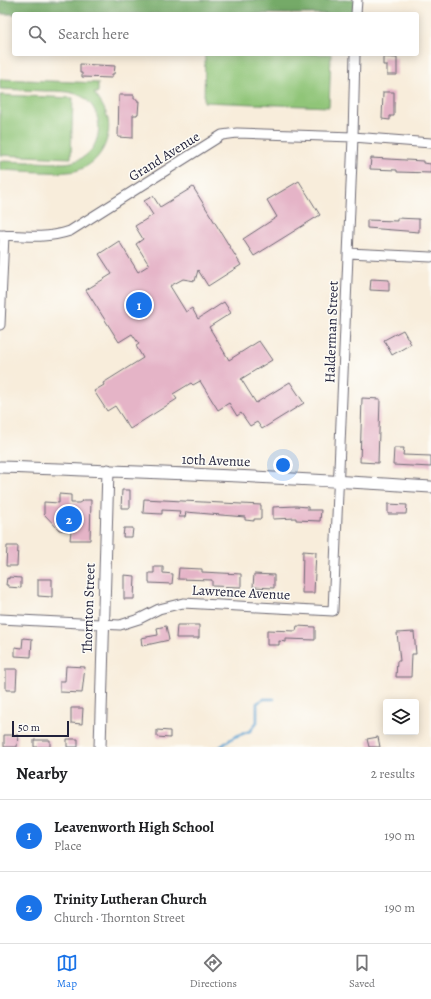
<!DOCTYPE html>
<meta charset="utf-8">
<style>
:root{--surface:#fff;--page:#f6f6f6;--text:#202124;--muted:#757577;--line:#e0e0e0;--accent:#1a73e8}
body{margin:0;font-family:Alegreya,serif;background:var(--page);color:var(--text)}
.controls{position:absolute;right:12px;bottom:12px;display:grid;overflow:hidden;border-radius:4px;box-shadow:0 2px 10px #0003}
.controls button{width:36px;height:36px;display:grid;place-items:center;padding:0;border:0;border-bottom:1px solid var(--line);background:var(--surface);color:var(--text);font:20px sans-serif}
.scale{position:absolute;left:12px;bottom:10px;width:57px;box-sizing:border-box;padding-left:4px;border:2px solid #22223b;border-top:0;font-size:11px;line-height:14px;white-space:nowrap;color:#22223b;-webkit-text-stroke:3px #fdfcf7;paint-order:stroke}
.you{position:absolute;left:283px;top:465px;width:14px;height:14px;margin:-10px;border:3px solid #fff;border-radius:50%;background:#1a73e8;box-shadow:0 0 0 6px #1a73e833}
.badge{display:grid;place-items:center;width:26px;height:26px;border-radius:50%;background:var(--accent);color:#fff;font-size:13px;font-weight:700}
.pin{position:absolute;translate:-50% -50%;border:2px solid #fff;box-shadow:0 1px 4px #0006}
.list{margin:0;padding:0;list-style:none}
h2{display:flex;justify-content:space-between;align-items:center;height:52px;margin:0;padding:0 16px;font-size:17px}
h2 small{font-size:13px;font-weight:400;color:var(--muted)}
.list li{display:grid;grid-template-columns:26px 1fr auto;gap:12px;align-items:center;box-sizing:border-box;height:72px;padding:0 16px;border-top:1px solid var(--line)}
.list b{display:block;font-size:15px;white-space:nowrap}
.list p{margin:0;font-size:13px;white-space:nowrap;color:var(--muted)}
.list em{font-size:13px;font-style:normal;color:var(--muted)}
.icon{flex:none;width:22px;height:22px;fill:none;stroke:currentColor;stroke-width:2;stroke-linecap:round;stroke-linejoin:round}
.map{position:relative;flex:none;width:431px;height:747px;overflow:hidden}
.search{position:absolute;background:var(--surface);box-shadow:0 2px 10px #0003;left:12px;right:12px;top:12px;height:44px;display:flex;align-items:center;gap:10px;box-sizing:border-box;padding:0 14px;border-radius:4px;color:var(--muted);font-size:15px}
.sheet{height:196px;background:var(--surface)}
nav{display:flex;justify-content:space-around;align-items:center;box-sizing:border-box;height:56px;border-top:1px solid var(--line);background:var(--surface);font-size:11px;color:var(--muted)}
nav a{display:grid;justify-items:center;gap:2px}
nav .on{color:var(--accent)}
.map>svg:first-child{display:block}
.green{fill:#90c578;stroke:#59745a}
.forest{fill:#74aa68;stroke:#4b6652}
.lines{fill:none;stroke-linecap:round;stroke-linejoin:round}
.stream{stroke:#5ca2d2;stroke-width:2.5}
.building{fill:#e5b4c7}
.minor-casing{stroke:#6d6973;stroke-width:11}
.tertiary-casing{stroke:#6d6973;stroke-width:13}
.minor{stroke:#fff;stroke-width:9}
.tertiary{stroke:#fff;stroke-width:11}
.labels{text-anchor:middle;stroke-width:3;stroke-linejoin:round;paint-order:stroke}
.street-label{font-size:14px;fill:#22223b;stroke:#fdfcf7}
</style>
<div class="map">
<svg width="431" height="747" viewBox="0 0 431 747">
<rect width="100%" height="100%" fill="#fdfcf7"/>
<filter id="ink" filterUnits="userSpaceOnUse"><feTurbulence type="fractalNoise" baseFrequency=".025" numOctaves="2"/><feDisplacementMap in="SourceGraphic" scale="8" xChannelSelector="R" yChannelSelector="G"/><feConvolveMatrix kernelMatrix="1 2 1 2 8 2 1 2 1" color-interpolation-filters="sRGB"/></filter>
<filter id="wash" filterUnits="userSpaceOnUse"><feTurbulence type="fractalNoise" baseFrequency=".012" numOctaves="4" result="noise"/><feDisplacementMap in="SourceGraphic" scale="16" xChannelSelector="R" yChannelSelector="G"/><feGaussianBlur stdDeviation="0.9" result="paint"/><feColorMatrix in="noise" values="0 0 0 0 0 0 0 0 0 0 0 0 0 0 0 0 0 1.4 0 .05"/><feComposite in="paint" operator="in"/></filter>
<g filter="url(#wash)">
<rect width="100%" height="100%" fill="#f8eddb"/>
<path class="green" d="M 205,54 L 331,54 L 329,107 L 204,102 Z
M 0,79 L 98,83 L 98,93 L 94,93 C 105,107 112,121 107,138 C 103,156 87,171 68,172 C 59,173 49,172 40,172 C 27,171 13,171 0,170 L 0,161 L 62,163 C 70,163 78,161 85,156 C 105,141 103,106 79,95 C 69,91 57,91 46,91 C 31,90 15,90 0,89 Z
M 0,95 L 73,98 L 71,158 L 0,155 Z"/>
<path class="forest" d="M 0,0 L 357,0 L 356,14 L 0,14 Z"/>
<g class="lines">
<path class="stream" d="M 220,747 L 234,737 L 250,731 L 257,722 L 257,703 L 264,699 L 274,699"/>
</g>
<g id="blocks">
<path class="building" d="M 383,57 L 397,58 L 397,75 L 387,75 L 387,65 L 383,65 Z
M 80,64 L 115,66 L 114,74 L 112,74 L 112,78 L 82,77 L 82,73 L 80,73 Z
M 383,92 L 394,92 L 394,116 L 390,116 L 390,120 L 382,119 Z
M 119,95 L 134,95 L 134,99 L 137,99 L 137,101 L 139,101 L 138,114 L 137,114 L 137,115 L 133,115 L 133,138 L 118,137 Z
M 371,158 L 423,161 L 423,163 L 431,164 L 431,173 L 397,172 L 397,170 L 370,169 Z
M 299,181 L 320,215 L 254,256 L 243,239 L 277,217 L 267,200 Z
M 193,187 L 241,265 L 208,286 L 198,270 L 195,281 L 183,279 L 170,286 L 186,312 L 192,308 L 198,319 L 224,302 L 231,313 L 209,327 L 229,360 L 259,341 L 272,360 L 241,379 L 256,403 L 290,382 L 304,403 L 262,429 L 257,422 L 250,426 L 241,413 L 237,416 L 229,403 L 218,410 L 200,381 L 193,385 L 191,383 L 173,394 L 177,399 L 130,429 L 115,406 L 107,411 L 94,391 L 104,385 L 103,383 L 143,358 L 136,346 L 139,344 L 132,334 L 119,342 L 86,290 L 112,274 L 99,254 L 119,241 L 138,272 L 149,265 L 136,244 L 143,239 L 135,226 L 153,215 L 144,201 L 153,196 L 160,207 Z
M 397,218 L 419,219 L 419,232 L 367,228 L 367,220 L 397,221 Z
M 371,279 L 389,280 L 389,291 L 370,290 Z
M 403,330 L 411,344 L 392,355 L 384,340 Z
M 362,398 L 380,399 L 378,463 L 360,462 Z
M 394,448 L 404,448 L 403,455 L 431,456 L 431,467 L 393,465 Z
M 122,490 L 130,490 L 130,508 L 121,508 Z
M 59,494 L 71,495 L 71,503 L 79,503 L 84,500 L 91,500 L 90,540 L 70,540 L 71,531 L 59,530 L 44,514 L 44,502 L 59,503 Z
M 144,499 L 261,505 L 261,519 L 254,519 L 254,521 L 245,520 L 245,517 L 186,512 L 185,517 L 179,517 L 180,511 L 162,510 L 162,514 L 143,513 Z
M 388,504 L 407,505 L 406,514 L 388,514 Z
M 296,506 L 308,507 L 308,510 L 321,510 L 320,521 L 296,520 L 296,518 L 273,519 L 273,507 Z
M 124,528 L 133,528 L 132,537 L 123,537 Z
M 7,546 L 18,546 L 17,566 L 6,566 Z
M 303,551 L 316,552 L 314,593 L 302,593 Z
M 154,567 L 163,567 L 163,573 L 173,574 L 172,584 L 149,583 L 149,573 L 154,573 Z
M 179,568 L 202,569 L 202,572 L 241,574 L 241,587 L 212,586 L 212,580 L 178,579 Z
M 254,574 L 274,575 L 274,588 L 253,587 Z
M 124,575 L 135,576 L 134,599 L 124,599 Z
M 9,577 L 21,578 L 21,588 L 8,587 L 8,585 L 6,585 L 7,578 L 9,579 Z
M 38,579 L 52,579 L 52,597 L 38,596 Z
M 177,625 L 199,625 L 199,638 L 176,638 Z
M 166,626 L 169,640 L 142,646 L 141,638 L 158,635 L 157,628 Z
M 297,626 L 315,627 L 315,640 L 286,639 L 286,642 L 279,641 L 279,645 L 267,645 L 267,630 L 296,631 Z
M 414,632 L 416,654 L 412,654 L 411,677 L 396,677 L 397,661 L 400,661 L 397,633 Z
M 23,638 L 32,639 L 31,657 L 15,656 L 15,647 L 22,648 Z
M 66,666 L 85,667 L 82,693 L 60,692 L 60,681 L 65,681 Z
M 6,669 L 17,669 L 16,690 L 6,690 Z
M 71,708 L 83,708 L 82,724 L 71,723 Z
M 157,730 L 170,731 L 170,738 L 157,737 Z
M 4,735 L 18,735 L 17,747 L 4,747 Z
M 378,737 L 380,747 L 369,747 L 367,739 Z
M 67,739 L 78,739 L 78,747 L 67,747 Z
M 34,740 L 50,740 L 50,747 L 34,747 Z"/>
</g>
</g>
<g filter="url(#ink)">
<use href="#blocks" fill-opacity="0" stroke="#6d6973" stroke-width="1"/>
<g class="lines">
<defs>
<path id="minor" d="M 356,14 L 357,0
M 0,235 C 24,236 46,239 70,231 L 222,135 L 237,133 L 353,137 L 431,143
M 348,253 L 431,257
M 0,325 L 4,235
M 0,619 L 120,625 L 139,619 L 159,609 L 183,603 L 333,611 L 353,137 L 355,54"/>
<path id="tertiary" d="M 0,467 C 144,472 287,477 431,487
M 100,747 L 108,470"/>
</defs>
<use href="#minor" class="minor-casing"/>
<use href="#tertiary" class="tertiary-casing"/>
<use href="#minor" class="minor"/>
<use href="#tertiary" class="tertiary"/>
</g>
</g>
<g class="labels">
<g class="street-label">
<text transform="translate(164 156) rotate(-32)" y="5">Grand Avenue</text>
<text transform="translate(331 332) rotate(-88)" y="5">Halderman Street</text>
<text transform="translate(216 460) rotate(2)" y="5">10th Avenue</text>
<text transform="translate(241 592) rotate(3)" y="5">Lawrence Avenue</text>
<text transform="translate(88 608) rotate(-88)" y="5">Thornton Street</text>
</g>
</g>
</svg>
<div class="controls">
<button><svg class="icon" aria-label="layers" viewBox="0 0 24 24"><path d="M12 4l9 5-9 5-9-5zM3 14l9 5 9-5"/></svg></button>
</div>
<div class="scale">50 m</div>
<div class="you"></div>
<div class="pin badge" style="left:139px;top:305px">1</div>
<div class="pin badge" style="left:69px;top:519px">2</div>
<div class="search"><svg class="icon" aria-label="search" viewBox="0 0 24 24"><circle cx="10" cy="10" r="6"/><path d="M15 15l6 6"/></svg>Search here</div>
</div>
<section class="sheet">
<h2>Nearby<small>2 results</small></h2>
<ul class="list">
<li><span class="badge">1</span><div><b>Leavenworth High School</b><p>Place</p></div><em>190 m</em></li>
<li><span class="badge">2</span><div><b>Trinity Lutheran Church</b><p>Church · Thornton Street</p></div><em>190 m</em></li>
</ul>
</section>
<nav>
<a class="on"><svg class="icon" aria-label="map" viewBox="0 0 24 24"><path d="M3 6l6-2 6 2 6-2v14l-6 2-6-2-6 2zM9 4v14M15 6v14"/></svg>Map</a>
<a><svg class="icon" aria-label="directions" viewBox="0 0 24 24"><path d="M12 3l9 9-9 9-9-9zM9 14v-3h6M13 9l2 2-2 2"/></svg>Directions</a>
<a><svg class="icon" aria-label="saved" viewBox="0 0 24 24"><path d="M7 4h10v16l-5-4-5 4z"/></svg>Saved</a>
</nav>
